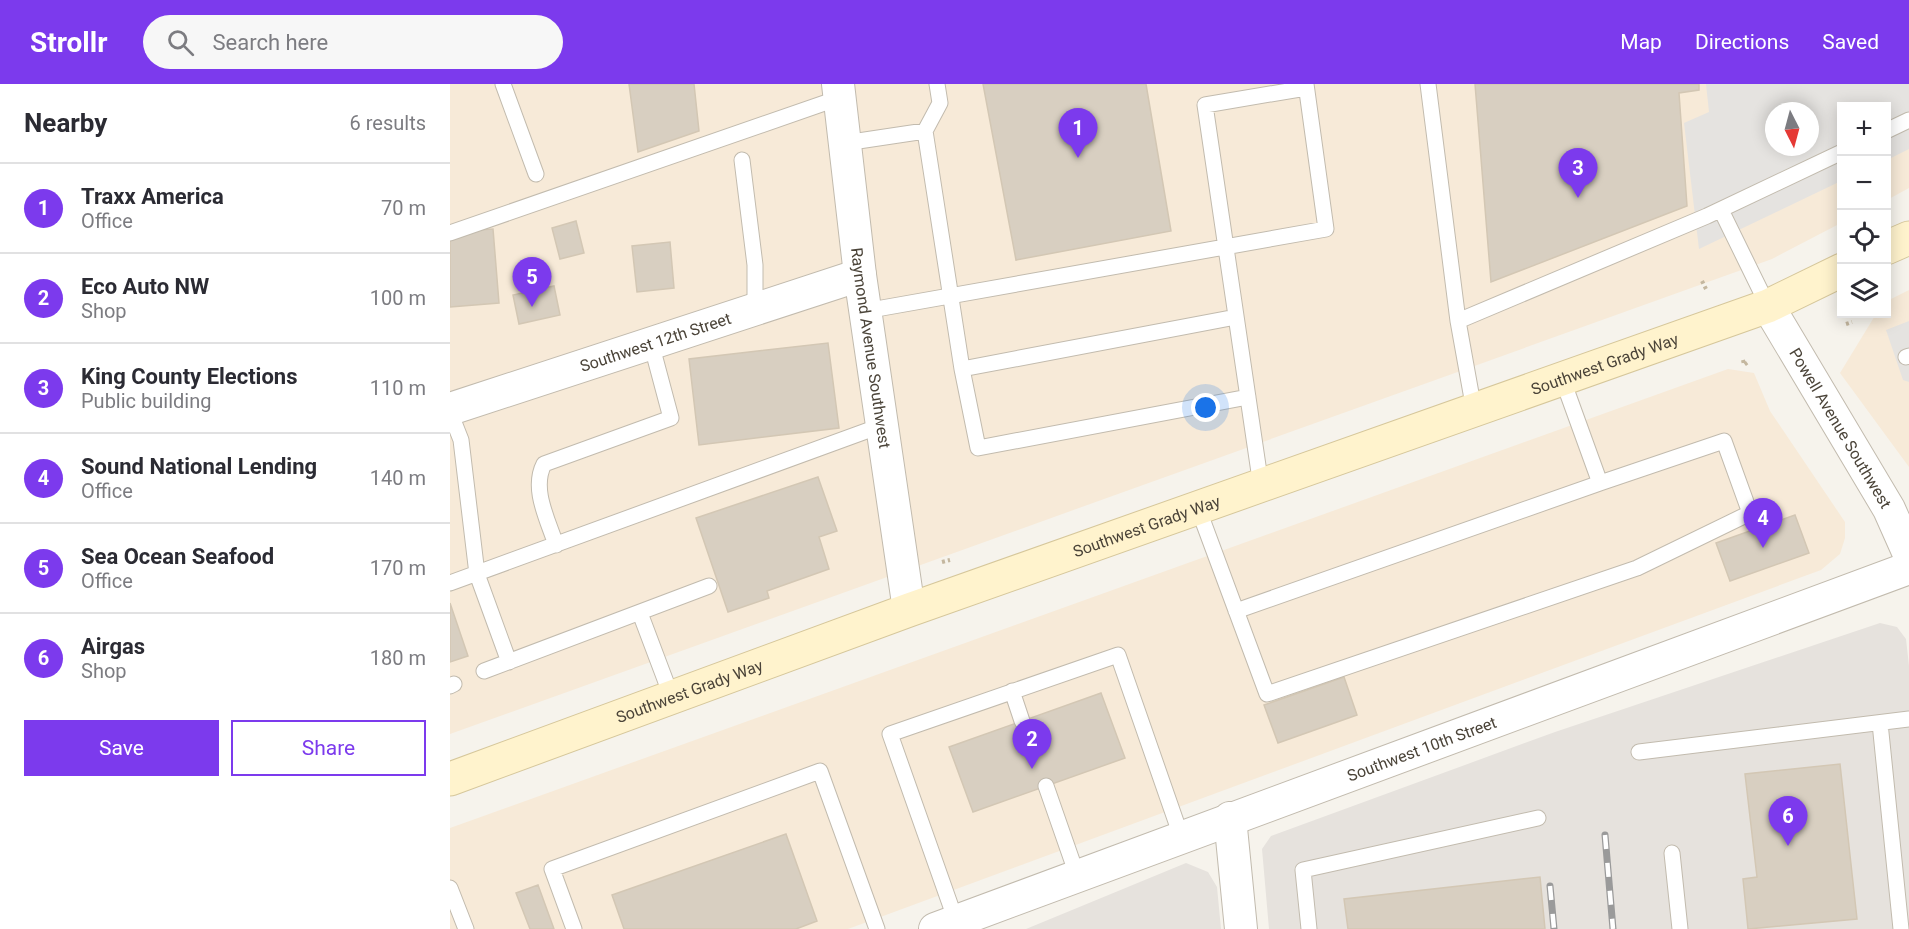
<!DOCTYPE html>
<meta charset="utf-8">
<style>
:root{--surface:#fff;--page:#f7f7f7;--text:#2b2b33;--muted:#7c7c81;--line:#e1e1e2;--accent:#7c3aed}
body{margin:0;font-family:Roboto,sans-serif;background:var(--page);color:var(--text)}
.controls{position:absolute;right:18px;top:18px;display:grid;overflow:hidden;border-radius:0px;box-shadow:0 3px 15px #0003}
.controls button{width:54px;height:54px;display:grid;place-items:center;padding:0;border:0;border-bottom:2px solid var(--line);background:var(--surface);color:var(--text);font:30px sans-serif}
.compass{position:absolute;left:1315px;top:18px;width:54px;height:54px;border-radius:50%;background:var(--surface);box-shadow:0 3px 15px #0003;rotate:174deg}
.you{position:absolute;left:756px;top:324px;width:21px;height:21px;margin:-15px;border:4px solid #fff;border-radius:50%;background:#1a73e8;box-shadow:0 0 0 9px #1a73e833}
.badge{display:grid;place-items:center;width:39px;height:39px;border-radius:50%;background:var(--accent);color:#fff;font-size:20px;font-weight:700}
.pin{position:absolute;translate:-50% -50px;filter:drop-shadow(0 2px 3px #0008)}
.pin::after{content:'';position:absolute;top:32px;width:21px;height:18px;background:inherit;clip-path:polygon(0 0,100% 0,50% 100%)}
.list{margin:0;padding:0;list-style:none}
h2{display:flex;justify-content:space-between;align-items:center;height:78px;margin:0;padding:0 24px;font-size:26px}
h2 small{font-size:20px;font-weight:400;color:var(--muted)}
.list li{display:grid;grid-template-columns:39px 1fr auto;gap:18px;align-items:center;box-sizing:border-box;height:90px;padding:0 24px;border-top:2px solid var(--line)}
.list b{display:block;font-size:22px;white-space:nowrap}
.list p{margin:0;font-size:20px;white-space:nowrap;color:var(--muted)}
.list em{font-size:20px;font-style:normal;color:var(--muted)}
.actions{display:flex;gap:12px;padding:18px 24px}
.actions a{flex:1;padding:14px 0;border:2px solid var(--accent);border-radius:0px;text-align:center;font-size:21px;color:var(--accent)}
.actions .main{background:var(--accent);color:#fff}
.icon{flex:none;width:33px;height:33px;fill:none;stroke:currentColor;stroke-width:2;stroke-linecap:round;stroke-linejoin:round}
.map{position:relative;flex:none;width:1459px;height:845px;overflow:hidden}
header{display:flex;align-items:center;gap:36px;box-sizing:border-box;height:84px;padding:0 30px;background:var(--accent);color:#fff}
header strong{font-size:28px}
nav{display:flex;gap:33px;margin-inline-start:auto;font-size:21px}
.search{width:420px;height:54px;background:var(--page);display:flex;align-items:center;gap:15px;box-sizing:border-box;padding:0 21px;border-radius:33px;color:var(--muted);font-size:22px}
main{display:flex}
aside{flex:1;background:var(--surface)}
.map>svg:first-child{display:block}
.commercial{fill:#f7ead8;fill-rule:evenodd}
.industrial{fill:#e6e2dd}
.parking{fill:#e5e3e0;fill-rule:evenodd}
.building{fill:#d8cfc1;stroke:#d3c7b4;stroke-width:1.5}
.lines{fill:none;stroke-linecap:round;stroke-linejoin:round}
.service-casing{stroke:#c2bbae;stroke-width:17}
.minor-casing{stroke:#c2bbae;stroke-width:34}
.secondary-casing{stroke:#d6c79b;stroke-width:35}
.path{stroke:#c4b79f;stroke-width:4;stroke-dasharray:3 3;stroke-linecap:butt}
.service{stroke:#fff;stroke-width:15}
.minor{stroke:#fff;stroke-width:32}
.secondary{stroke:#fff3cd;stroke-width:33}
.rail-casing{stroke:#9a9a9a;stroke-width:7}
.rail{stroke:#fff;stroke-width:4.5;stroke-dasharray:14;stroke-linecap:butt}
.labels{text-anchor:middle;stroke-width:6;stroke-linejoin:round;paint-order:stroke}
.street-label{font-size:16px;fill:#4b4439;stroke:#fff}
</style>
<header>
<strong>Strollr</strong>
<div class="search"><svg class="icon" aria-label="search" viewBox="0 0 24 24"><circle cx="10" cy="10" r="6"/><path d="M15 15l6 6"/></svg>Search here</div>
<nav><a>Map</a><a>Directions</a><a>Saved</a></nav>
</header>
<main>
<aside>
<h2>Nearby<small>6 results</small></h2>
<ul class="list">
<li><span class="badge">1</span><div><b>Traxx America</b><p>Office</p></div><em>70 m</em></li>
<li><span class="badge">2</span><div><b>Eco Auto NW</b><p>Shop</p></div><em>100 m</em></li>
<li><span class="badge">3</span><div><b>King County Elections</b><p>Public building</p></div><em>110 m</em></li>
<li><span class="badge">4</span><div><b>Sound National Lending</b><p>Office</p></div><em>140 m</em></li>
<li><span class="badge">5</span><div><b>Sea Ocean Seafood</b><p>Office</p></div><em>170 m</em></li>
<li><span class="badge">6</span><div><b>Airgas</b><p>Shop</p></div><em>180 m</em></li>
</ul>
<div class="actions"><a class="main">Save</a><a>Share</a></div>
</aside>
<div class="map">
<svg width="1459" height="845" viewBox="0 0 1459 845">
<rect width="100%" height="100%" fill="#f6f3ec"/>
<path class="commercial" d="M 0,0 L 1459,0 L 1459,104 L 1437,116 L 1436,22 L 1392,22 L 1391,139 L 1322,175 L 0,650 ZM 1324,27 L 1360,27 L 1360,63 L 1324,63 Z
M 1459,206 L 1459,383 L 1390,289 L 1426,230 L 1436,230 L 1437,217 Z
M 1278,285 L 1304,289 L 1320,327 L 1395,438 L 1395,454 L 1390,470 L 1371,486 L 398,845 L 0,845 L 0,744 Z"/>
<path class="industrial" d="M 1430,539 L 1447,543 L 1456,555 L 1459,582 L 1459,845 L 819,845 L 812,765 L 821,752 L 1105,648 Z
M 736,779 L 758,788 L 767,803 L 771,845 L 576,845 Z"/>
<path class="parking" d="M 1256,0 L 1459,0 L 1459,65 L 1437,76 L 1436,22 L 1392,22 L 1391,97 L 1249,165 L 1234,39 L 1259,28 ZM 1324,27 L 1360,27 L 1360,63 L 1324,63 Z
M 1459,237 L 1459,298 L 1453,296 L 1436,246 Z"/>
<path class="building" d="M 179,0 L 244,0 L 249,47 L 188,68 Z
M 533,0 L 696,0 L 721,147 L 566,176 Z
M 1025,0 L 1249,0 L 1249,6 L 1229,9 L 1237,122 L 1041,198 Z
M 126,137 L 134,169 L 110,175 L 102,144 Z
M 43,145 L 49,219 L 0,223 L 0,157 L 27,146 Z
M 220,158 L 224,204 L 187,208 L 182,162 Z
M 104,202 L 110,231 L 69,240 L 63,211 Z
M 378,259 L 389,344 L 249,361 L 239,275 Z
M 368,393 L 387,447 L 369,453 L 379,485 L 317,507 L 319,514 L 278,528 L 246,434 Z
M 1345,431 L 1359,469 L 1280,497 L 1266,459 Z
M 0,519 L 18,572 L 0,578 Z
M 894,593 L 907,631 L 828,659 L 814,621 Z
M 651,609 L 675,674 L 523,728 L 499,663 Z
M 1390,680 L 1407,835 L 1298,845 L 1293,795 L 1307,793 L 1295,690 Z
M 336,750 L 367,837 L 346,845 L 174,845 L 162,811 Z
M 1090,793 L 1095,845 L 898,845 L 894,815 Z
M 88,801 L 104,845 L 80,845 L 66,809 Z"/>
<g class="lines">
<defs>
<path id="service" d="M 53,0 L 86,90
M 487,0 L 490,19 L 475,47 L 512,285
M 978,0 L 1008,237 L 1024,326
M 1436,47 L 1459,36
M 395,59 L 475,47
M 292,76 L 305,181 L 305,226
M 1271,126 L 1318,222
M 0,149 L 389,14
M 415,227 L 876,145 L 856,0
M 786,233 L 512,285 L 528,364 L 798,313
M 1008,237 L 1257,132 L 1392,68
M 1456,273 L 1459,272
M 0,328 L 11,356 L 27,490 L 59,578
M 811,402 L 755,21 L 856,4
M 748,424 L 817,610 L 1187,484 L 1300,429 L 1274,357 L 1150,399 L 1112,294
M 106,461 C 98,436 81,405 94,380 L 221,334 L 201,259
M 0,499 L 430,342
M 786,527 L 1150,399
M 190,529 L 222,614
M 34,587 L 259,502
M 0,602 L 4,600
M 562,607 L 572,637
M 1430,639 L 1451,845
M 1189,668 L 1459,635
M 596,702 L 627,791
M 1222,769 L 1230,845
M 0,804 L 16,845
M 506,837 L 440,650 L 668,571 L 731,752
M 124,845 L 102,785 L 370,687 L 427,845
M 859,845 L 853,786 L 1088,734"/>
<g id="minor">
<path id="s1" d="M 388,0 L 410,191 L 459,526"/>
<path id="s2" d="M 1318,222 L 1439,425 L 1459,470"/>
<path id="s3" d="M 0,325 L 410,191"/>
<path d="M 780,734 L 791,845"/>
<path id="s4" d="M 485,845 L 1459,484"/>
</g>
<g id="secondary">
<path d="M 1436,164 L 1459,154"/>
<path id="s5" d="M 0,695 L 459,526 L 1318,222 L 1392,186"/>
</g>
</defs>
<use href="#service" class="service-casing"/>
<use href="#minor" class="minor-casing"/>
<use href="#secondary" class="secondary-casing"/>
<path class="path" d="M 1252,197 L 1256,205
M 1396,240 L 1402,238
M 1293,276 L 1294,281 L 1298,278
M 492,478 L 500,476"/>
<use href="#service" class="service"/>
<use href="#minor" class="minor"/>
<use href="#secondary" class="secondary"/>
<defs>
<path id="rail" d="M 1155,751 L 1163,845
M 1100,802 L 1104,845"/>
</defs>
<use href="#rail" class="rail-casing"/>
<use href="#rail" class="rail"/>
</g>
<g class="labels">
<g class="street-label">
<text dy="6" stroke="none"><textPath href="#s3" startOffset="216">Southwest 12th Street</textPath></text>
<text dy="6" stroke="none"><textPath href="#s1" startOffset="266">Raymond Avenue Southwest</textPath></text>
<text dy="6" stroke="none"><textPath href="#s5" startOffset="1227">Southwest Grady Way</textPath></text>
<text dy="6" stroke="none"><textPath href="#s2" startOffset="142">Powell Avenue Southwest</textPath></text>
<text dy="6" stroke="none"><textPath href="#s5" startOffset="741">Southwest Grady Way</textPath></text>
<text dy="6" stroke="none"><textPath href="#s5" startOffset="255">Southwest Grady Way</textPath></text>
<text dy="6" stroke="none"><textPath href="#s4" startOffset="519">Southwest 10th Street</textPath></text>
</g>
</g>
</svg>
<div class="controls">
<button>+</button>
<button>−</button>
<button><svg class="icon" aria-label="locate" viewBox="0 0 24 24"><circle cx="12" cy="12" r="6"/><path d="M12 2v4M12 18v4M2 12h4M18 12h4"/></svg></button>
<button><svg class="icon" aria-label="layers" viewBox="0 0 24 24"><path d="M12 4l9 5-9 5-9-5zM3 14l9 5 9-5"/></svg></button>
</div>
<svg class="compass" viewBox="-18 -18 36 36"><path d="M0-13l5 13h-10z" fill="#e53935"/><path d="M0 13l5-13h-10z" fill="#7c7c81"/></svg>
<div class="you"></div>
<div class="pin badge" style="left:628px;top:74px">1</div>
<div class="pin badge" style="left:582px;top:685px">2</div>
<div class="pin badge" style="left:1128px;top:114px">3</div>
<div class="pin badge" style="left:1313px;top:464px">4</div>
<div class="pin badge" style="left:82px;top:223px">5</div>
<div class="pin badge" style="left:1338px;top:762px">6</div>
</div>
</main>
